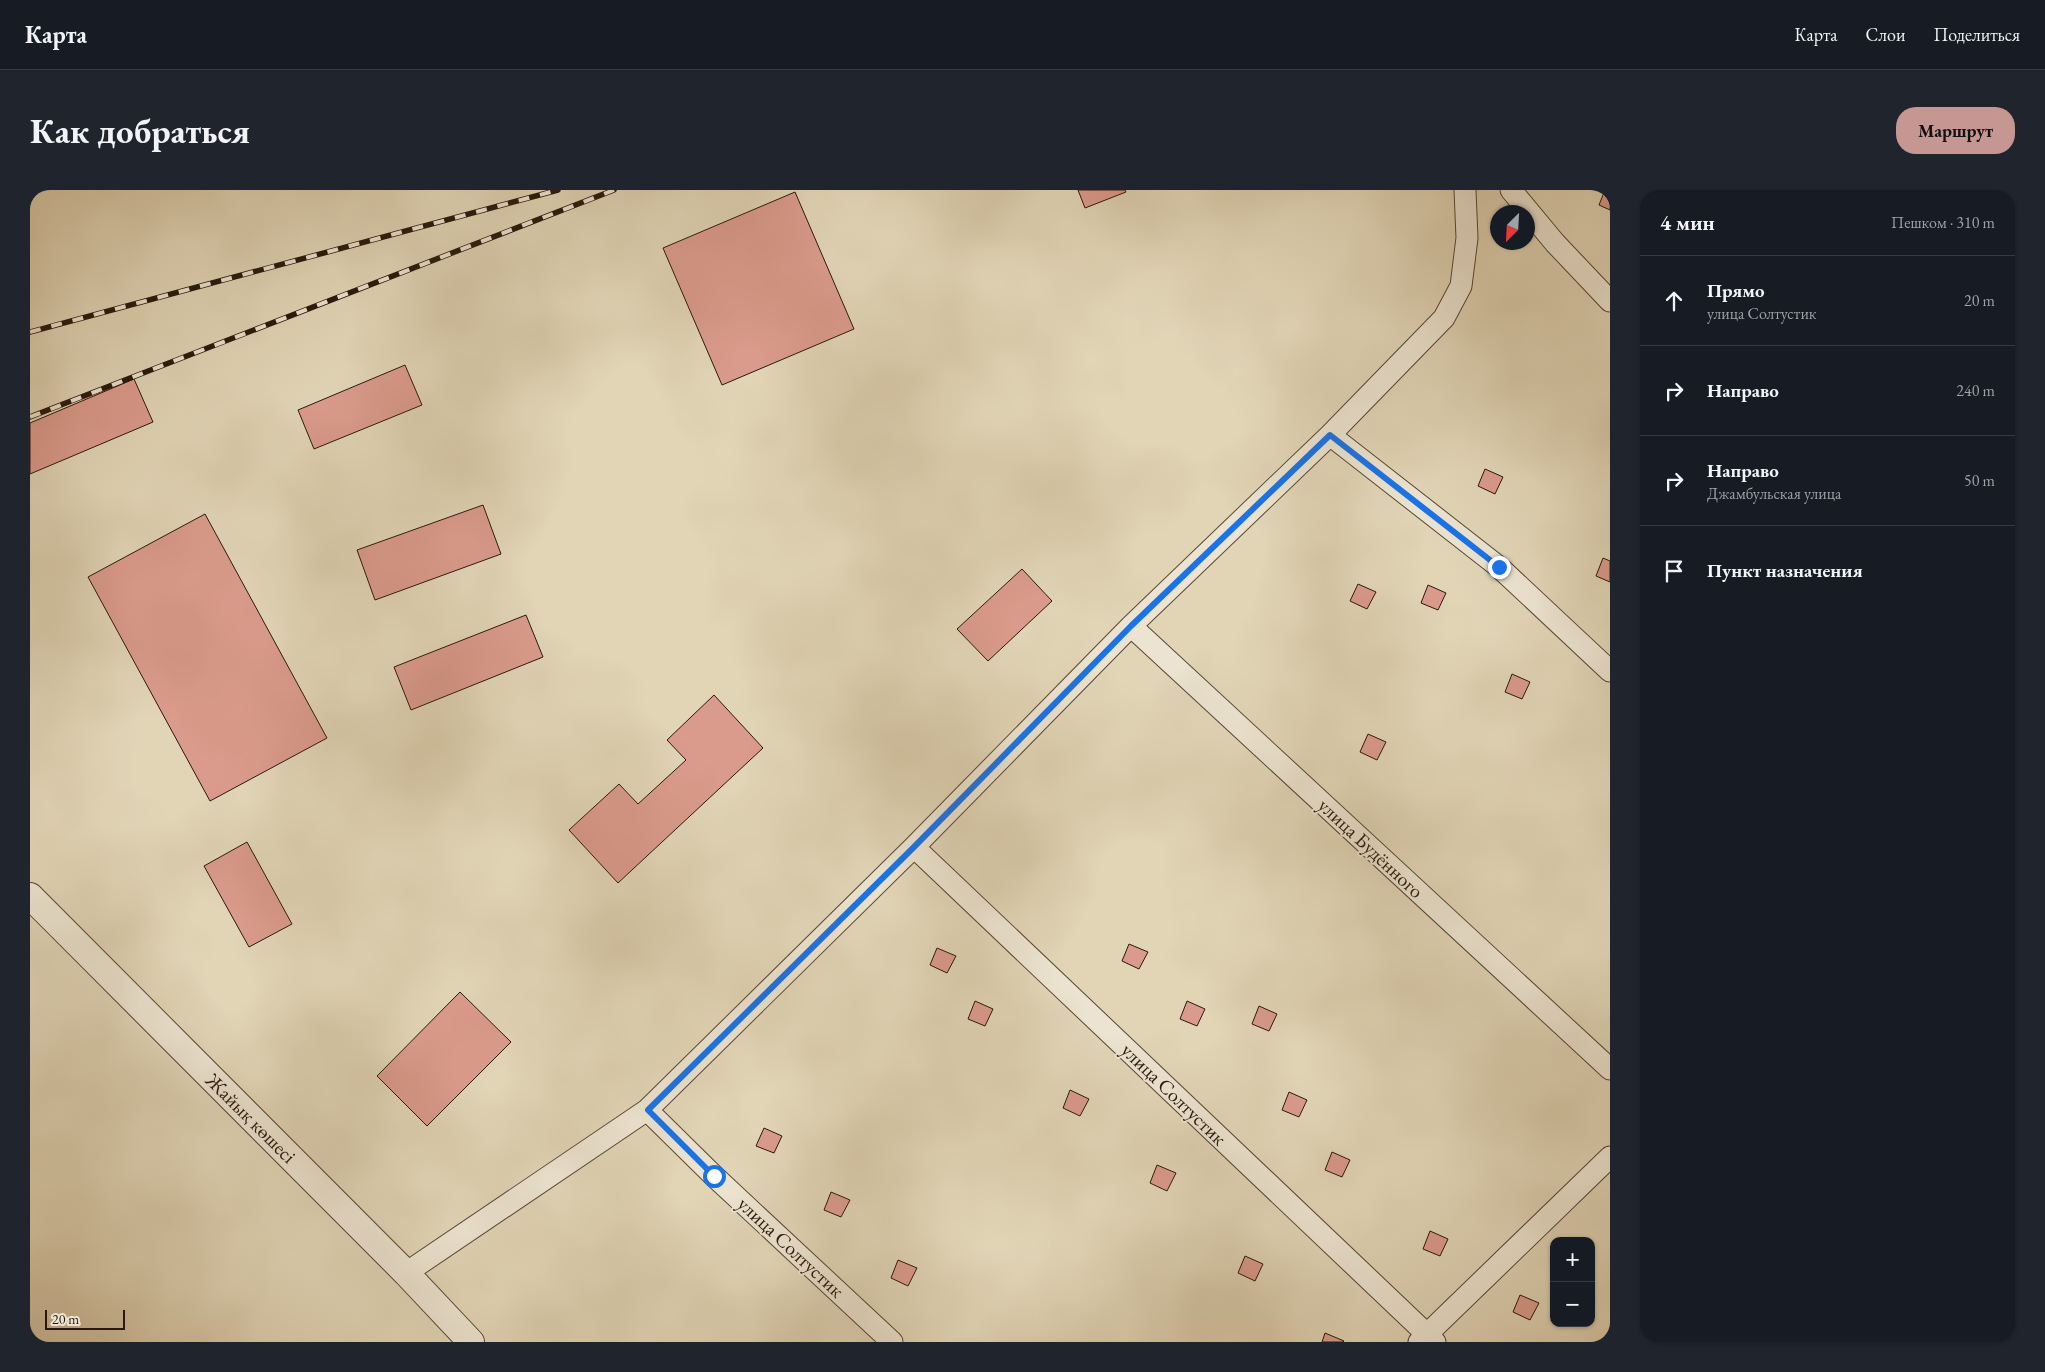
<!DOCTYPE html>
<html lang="ru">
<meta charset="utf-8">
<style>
:root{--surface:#171b24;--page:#20242c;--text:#f1f3f6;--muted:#9ea1a6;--line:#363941;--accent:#c59692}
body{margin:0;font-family:"EB Garamond",serif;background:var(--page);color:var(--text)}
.controls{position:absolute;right:15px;bottom:15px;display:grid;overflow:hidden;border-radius:10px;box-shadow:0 1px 4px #0004}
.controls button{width:45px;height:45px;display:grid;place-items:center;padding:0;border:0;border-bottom:1px solid var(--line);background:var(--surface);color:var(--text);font:25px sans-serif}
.compass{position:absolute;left:1460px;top:15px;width:45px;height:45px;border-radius:50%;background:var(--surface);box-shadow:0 1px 4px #0004;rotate:204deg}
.scale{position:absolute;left:15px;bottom:12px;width:80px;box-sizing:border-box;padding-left:5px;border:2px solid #29180d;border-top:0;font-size:14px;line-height:18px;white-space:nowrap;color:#29180d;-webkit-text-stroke:4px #ece4d0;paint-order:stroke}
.stop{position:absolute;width:15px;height:15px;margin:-11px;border:4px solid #1a73e8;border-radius:50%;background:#fff}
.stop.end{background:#1a73e8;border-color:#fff;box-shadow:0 1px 5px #0008}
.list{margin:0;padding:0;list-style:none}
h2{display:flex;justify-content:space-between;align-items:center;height:65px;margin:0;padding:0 20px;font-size:21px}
h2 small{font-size:16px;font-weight:400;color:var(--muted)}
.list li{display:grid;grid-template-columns:32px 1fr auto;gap:15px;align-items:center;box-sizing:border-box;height:90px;padding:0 20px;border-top:1px solid var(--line)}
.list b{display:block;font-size:19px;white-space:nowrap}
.list p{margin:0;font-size:16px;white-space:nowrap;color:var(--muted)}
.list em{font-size:16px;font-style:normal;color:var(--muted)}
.icon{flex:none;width:28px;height:28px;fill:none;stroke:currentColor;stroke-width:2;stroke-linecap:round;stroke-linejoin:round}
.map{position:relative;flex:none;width:1580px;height:1152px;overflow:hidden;border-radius:20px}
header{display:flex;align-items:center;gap:30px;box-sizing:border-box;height:70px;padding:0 25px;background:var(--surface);border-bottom:1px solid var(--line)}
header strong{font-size:24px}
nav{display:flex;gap:28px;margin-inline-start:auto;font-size:18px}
.intro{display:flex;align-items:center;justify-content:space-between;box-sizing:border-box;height:120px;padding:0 30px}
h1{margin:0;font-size:35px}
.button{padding:12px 22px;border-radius:20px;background:var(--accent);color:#111;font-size:18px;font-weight:700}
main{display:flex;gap:30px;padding:0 30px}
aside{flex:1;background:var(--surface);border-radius:20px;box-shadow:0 1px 4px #0004}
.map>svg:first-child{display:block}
.building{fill:#db9b8c;stroke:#29180d}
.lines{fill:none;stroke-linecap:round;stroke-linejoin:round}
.minor-casing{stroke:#574737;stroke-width:23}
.tertiary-casing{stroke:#574737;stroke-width:28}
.minor{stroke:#ece4d0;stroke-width:21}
.tertiary{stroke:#ece4d0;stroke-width:26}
.rail-casing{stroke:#29180d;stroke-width:5.5}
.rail{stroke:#ece4d0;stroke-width:4;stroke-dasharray:11;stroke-linecap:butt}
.route{stroke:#1a73e8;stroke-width:6}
.labels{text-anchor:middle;stroke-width:4;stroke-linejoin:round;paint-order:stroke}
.street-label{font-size:20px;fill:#29180d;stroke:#ece4d0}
</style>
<header>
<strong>Карта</strong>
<nav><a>Карта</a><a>Слои</a><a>Поделиться</a></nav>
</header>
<div class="intro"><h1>Как добраться</h1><a class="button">Маршрут</a></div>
<main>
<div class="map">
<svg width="1580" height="1152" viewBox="0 0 1580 1152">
<rect width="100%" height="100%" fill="#e1d5b6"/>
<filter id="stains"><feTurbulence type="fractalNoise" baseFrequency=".004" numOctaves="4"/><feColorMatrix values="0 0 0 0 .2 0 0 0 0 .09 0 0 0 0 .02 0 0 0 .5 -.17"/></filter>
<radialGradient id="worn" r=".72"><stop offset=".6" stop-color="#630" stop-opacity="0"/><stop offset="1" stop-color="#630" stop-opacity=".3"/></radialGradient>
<path class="building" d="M 1048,0 L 1095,0 L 1096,2 L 1055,18 Z
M 1575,0 L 1580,0 L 1580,20 L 1569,15 Z
M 765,2 L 824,139 L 692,195 L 633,58 Z
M 375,175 L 392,215 L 284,259 L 268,220 Z
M 104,189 L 123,232 L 0,284 L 0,233 Z
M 1455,279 L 1473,287 L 1465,304 L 1448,296 Z
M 453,315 L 471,364 L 345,410 L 327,360 Z
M 175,324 L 297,548 L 180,611 L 58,387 Z
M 1573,368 L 1580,371 L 1580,392 L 1566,386 Z
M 992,379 L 1022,411 L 958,471 L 927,439 Z
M 1328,394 L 1346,402 L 1337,419 L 1320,411 Z
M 1398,395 L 1416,403 L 1408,420 L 1391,413 Z
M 496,425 L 513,467 L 381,520 L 364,477 Z
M 1482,484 L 1500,492 L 1492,509 L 1475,502 Z
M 684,505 L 733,558 L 588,693 L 539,640 L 589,594 L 608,614 L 656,570 L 637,550 Z
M 1338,544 L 1356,552 L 1347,570 L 1330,562 Z
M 217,652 L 262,734 L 219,757 L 174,676 Z
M 1099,754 L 1118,762 L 1109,779 L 1092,771 Z
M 907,758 L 926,766 L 917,783 L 900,775 Z
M 430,802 L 481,852 L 397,936 L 347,886 Z
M 945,811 L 963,819 L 955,836 L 938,829 Z
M 1157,811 L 1175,819 L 1167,836 L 1150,829 Z
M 1229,816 L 1247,824 L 1239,841 L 1222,834 Z
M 1040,900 L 1059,909 L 1050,926 L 1033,918 Z
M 1259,902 L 1277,910 L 1269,927 L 1252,920 Z
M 734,938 L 752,946 L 744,963 L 726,956 Z
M 1302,962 L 1320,970 L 1312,987 L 1295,980 Z
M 1127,975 L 1146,983 L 1137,1001 L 1120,993 Z
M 801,1002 L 820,1010 L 811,1027 L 794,1020 Z
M 1400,1041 L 1418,1049 L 1410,1066 L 1393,1059 Z
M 1215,1066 L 1233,1074 L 1225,1091 L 1208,1083 Z
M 868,1070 L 887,1078 L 878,1096 L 861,1088 Z
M 1490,1105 L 1509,1113 L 1500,1130 L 1483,1122 Z
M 1295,1143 L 1314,1151 L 1313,1152 L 1292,1152 Z"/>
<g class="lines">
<defs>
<path id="minor" d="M 1481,0 L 1525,53 L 1580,111
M 1300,245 L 1469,377 L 1580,481
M 1101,436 L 1580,879
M 884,657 L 1405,1152
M 617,920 L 684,986 L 862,1152
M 376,1083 L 617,920 L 884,657 L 1101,436 L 1300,245 L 1414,128 L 1431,96 L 1437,48 L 1435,0
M 1389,1152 L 1580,967"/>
<path id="tertiary" d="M 0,706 L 376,1083 L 441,1152"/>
</defs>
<use href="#minor" class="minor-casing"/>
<use href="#tertiary" class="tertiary-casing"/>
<use href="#minor" class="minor"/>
<use href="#tertiary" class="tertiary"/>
<defs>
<path id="rail" d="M 0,142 L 528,0
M 0,227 L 584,0"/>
</defs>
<use href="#rail" class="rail-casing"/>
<use href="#rail" class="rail"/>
</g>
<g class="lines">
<path class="route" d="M 684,986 L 618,920 L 884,657 L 1101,436 L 1300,245 L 1469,377"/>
</g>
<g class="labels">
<g class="street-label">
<text transform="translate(1341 658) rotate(43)" y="7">улица Будённого</text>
<text transform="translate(1144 904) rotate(44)" y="7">улица Солтустик</text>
<text transform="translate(221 928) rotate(45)" y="7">Жайық көшесі</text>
<text transform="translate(761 1057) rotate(43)" y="7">улица Солтустик</text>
</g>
</g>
<rect width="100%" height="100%" filter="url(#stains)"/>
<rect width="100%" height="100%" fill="url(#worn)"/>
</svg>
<div class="controls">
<button>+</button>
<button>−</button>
</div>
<svg class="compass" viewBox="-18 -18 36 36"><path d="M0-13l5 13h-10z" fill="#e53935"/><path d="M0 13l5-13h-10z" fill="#9ea1a6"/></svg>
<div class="scale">20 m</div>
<div class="stop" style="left:684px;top:986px"></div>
<div class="stop end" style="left:1469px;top:377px"></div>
</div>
<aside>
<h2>4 мин<small>Пешком · 310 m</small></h2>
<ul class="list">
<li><svg class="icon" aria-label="ahead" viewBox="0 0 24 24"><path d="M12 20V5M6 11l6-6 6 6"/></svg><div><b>Прямо</b><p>улица Солтустик</p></div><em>20 m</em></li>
<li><svg class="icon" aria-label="right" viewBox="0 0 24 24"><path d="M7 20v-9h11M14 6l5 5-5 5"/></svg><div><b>Направо</b></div><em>240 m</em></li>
<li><svg class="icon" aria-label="right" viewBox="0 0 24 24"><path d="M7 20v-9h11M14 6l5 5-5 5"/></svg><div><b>Направо</b><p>Джамбульская улица</p></div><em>50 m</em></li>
<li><svg class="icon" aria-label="arrive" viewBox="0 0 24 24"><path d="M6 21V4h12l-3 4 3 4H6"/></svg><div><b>Пункт назначения</b></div></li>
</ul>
</aside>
</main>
